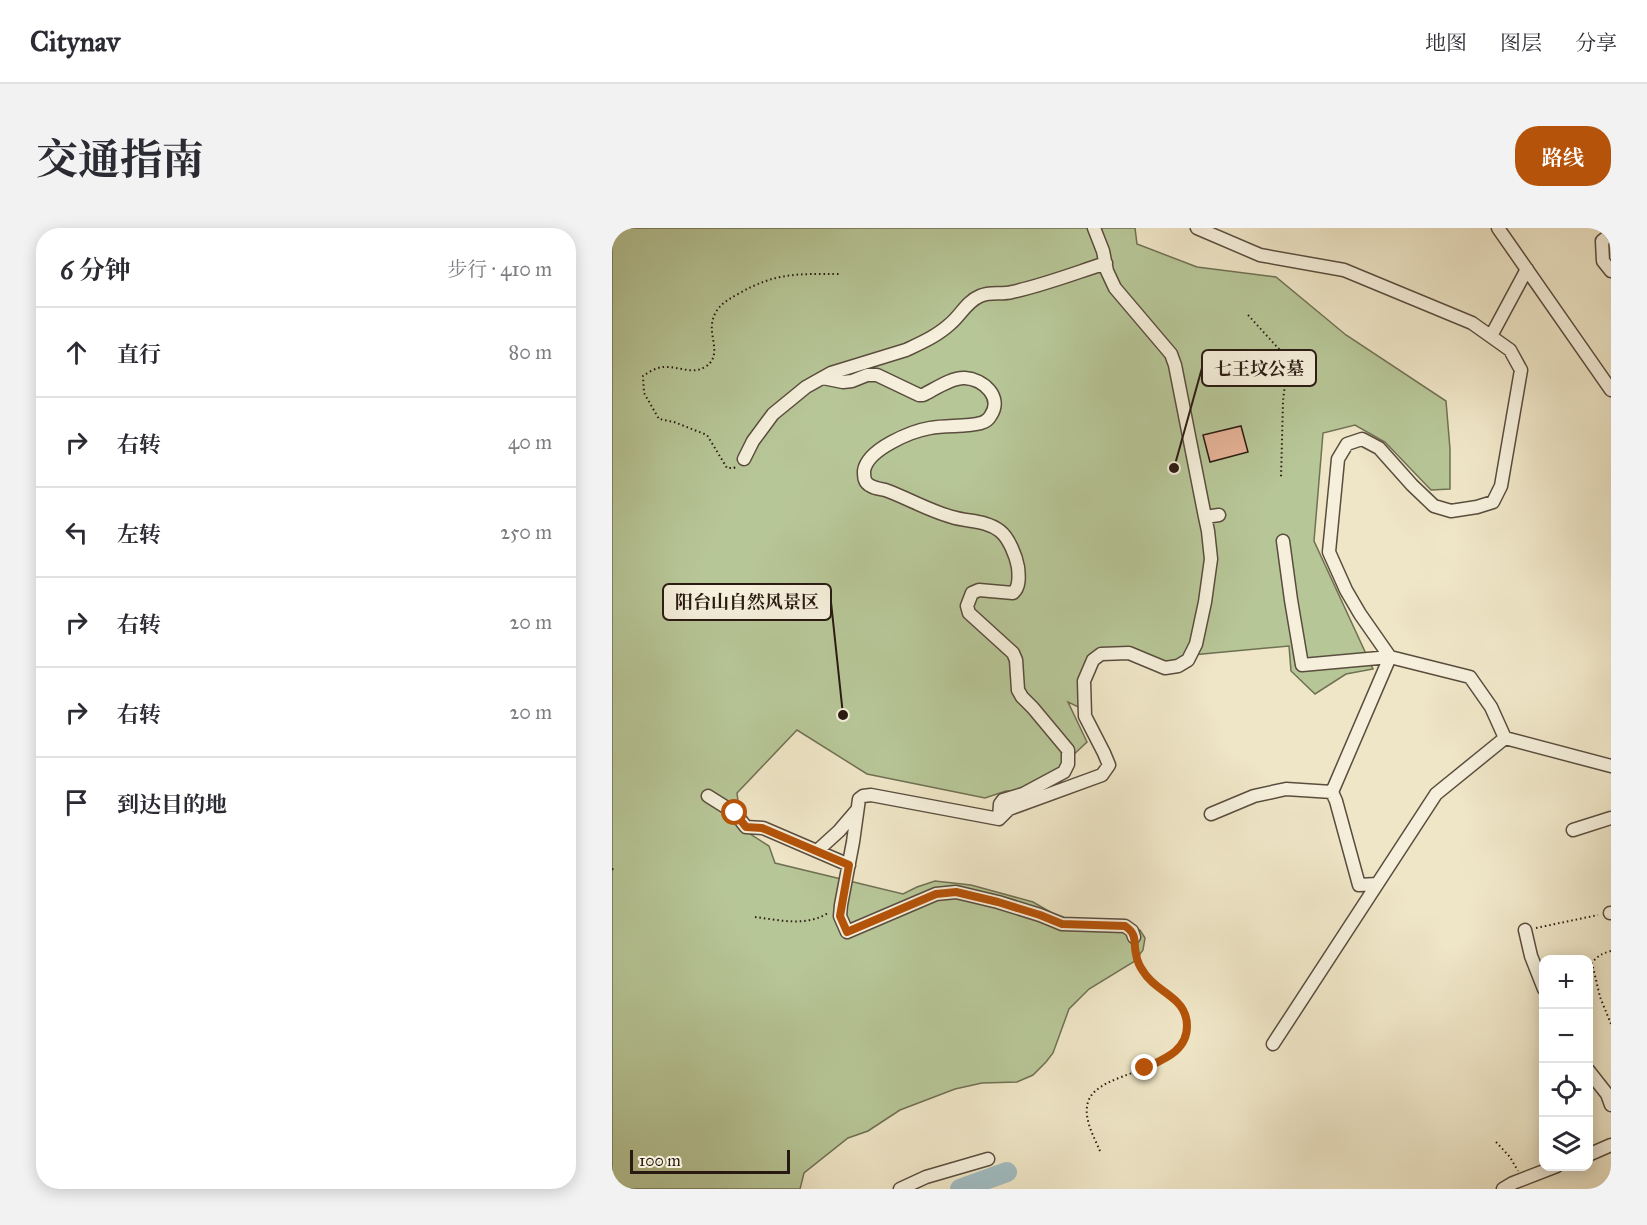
<!DOCTYPE html>
<html lang="zh">
<meta charset="utf-8">
<style>
:root{--surface:#fff;--page:#f2f2f3;--text:#2b2b33;--muted:#7c7c81;--line:#e1e1e2;--accent:#b45309}
body{margin:0;font-family:"IM FELL Great Primer","Noto Serif SC",serif;background:var(--page);color:var(--text)}
.controls{position:absolute;right:18px;bottom:18px;display:grid;overflow:hidden;border-radius:12px;box-shadow:0 3px 15px #0003}
.controls button{width:54px;height:54px;display:grid;place-items:center;padding:0;border:0;border-bottom:2px solid var(--line);background:var(--surface);color:var(--text);font:30px sans-serif}
.scale{position:absolute;left:18px;bottom:15px;width:160px;box-sizing:border-box;padding-left:6px;border:3px solid #291a11;border-top:0;font-size:16px;line-height:21px;white-space:nowrap;color:#291a11;-webkit-text-stroke:4px #f5efdb;paint-order:stroke}
.stop{position:absolute;width:18px;height:18px;margin:-14px;border:4px solid #b45309;border-radius:50%;background:#fff}
.stop.end{background:#b45309;border-color:#fff;box-shadow:0 2px 6px #0008}
.list{margin:0;padding:0;list-style:none}
h2{display:flex;justify-content:space-between;align-items:center;height:78px;margin:0;padding:0 24px;font-size:26px}
h2 small{font-size:20px;font-weight:400;color:var(--muted)}
.list li{display:grid;grid-template-columns:39px 1fr auto;gap:18px;align-items:center;box-sizing:border-box;height:90px;padding:0 24px;border-top:2px solid var(--line)}
.list b{display:block;font-size:22px;white-space:nowrap}
.list em{font-size:20px;font-style:normal;color:var(--muted)}
.icon{flex:none;width:33px;height:33px;fill:none;stroke:currentColor;stroke-width:2;stroke-linecap:round;stroke-linejoin:round}
.map{position:relative;flex:none;width:999px;height:961px;overflow:hidden;border-radius:24px}
header{display:flex;align-items:center;gap:36px;box-sizing:border-box;height:84px;padding:0 30px;background:var(--surface);border-bottom:2px solid var(--line)}
header strong{font-size:28px}
nav{display:flex;gap:33px;margin-inline-start:auto;font-size:21px}
.intro{display:flex;align-items:center;justify-content:space-between;box-sizing:border-box;height:144px;padding:0 36px}
h1{margin:0;font-size:42px}
.button{padding:15px 27px;border-radius:24px;background:var(--accent);color:#fff;font-size:21px;font-weight:700}
main{display:flex;gap:36px;padding:0 36px}
aside{flex:1;background:var(--surface);border-radius:24px;box-shadow:0 3px 15px #0003}
.map>svg:first-child{display:block}
.green{fill:#b7c697;stroke:#707054;stroke-width:1.5}
.lines{fill:none;stroke-linecap:round;stroke-linejoin:round}
.river{stroke:#a0bcc1;stroke-width:20}
.building{fill:#e5b196;stroke:#291a11;stroke-width:1.5}
.minor-casing{stroke:#5a4d3e;stroke-width:15}
.path{stroke:#291a11;stroke-width:2;stroke-dasharray:1.5 3;stroke-linecap:butt}
.minor{stroke:#f5efdb;stroke-width:12}
.route{stroke:#b45309;stroke-width:8}
.leader{fill:none;stroke:#291a11;stroke-width:2}
.callout-dot{fill:#291a11;stroke:#f5efdb;stroke-width:2}
.callout{fill:#f5efdb;stroke:#291a11;stroke-width:2}
.callout-label{font-size:18px;text-anchor:middle;font-weight:bold;fill:#291a11}
</style>
<header>
<strong>Citynav</strong>
<nav><a>地图</a><a>图层</a><a>分享</a></nav>
</header>
<div class="intro"><h1>交通指南</h1><a class="button">路线</a></div>
<main>
<aside>
<h2>6 分钟<small>步行 · 410 m</small></h2>
<ul class="list">
<li><svg class="icon" aria-label="ahead" viewBox="0 0 24 24"><path d="M12 20V5M6 11l6-6 6 6"/></svg><div><b>直行</b></div><em>80 m</em></li>
<li><svg class="icon" aria-label="right" viewBox="0 0 24 24"><path d="M7 20v-9h11M14 6l5 5-5 5"/></svg><div><b>右转</b></div><em>40 m</em></li>
<li><svg class="icon" aria-label="left" viewBox="0 0 24 24"><path d="M17 20v-9H6M10 6l-5 5 5 5"/></svg><div><b>左转</b></div><em>250 m</em></li>
<li><svg class="icon" aria-label="right" viewBox="0 0 24 24"><path d="M7 20v-9h11M14 6l5 5-5 5"/></svg><div><b>右转</b></div><em>20 m</em></li>
<li><svg class="icon" aria-label="right" viewBox="0 0 24 24"><path d="M7 20v-9h11M14 6l5 5-5 5"/></svg><div><b>右转</b></div><em>20 m</em></li>
<li><svg class="icon" aria-label="arrive" viewBox="0 0 24 24"><path d="M6 21V4h12l-3 4 3 4H6"/></svg><div><b>到达目的地</b></div></li>
</ul>
</aside>
<div class="map">
<svg width="999" height="961" viewBox="0 0 999 961">
<rect width="100%" height="100%" fill="#efe6c7"/>
<filter id="stains"><feTurbulence type="fractalNoise" baseFrequency=".00333" numOctaves="4"/><feColorMatrix values="0 0 0 0 .2 0 0 0 0 .09 0 0 0 0 .02 0 0 0 .5 -.17"/></filter>
<radialGradient id="worn" r=".72"><stop offset=".6" stop-color="#630" stop-opacity="0"/><stop offset="1" stop-color="#630" stop-opacity=".3"/></radialGradient>
<path class="green" d="M 0,0 L 523,0 L 525,16 L 585,39 L 664,49 L 734,107 L 834,173 L 838,221 L 838,261 L 819,262 L 773,214 L 743,197 L 711,205 L 702,313 L 761,441 L 734,446 L 703,466 L 679,443 L 677,418 L 580,427 L 577,438 L 519,430 L 485,433 L 474,449 L 475,483 L 456,474 L 475,514 L 458,530 L 459,540 L 410,563 L 394,563 L 373,570 L 255,546 L 185,502 L 125,565 L 129,597 L 138,606 L 157,618 L 163,635 L 291,666 L 305,659 L 323,653 L 359,657 L 421,674 L 440,685 L 459,692 L 513,696 L 528,702 L 533,710 L 531,722 L 523,733 L 477,761 L 457,781 L 441,825 L 434,834 L 421,847 L 405,854 L 370,855 L 343,861 L 288,882 L 256,903 L 236,910 L 192,945 L 188,961 L 0,961 Z"/>
<g class="lines">
<path class="river" d="M 348,961 L 395,944"/>
</g>
<path class="building" d="M 629,198 L 636,224 L 598,234 L 591,207 Z"/>
<g class="lines">
<defs>
<path id="minor" d="M 482,0 L 491,23 L 495,43 L 503,60 L 559,126 L 563,137 L 593,289 L 607,287
M 585,0 L 648,27 L 732,42 L 860,95 L 898,122 L 909,142 L 889,258 L 881,274 L 865,279 L 839,283 L 822,278 L 800,257 L 767,220 L 750,211 L 735,216 L 726,231 L 717,324 L 734,362 L 748,386 L 778,429 L 858,449 L 879,479 L 893,510 L 824,566 L 661,816
M 886,0 L 999,162
M 999,6 L 990,13 L 991,33 L 999,43
M 879,108 L 915,41
M 211,150 L 231,154 L 240,153 L 255,147 L 265,147 L 307,167 L 311,167 C 323,161 340,149 353,150 C 371,151 391,169 379,187 C 377,191 373,194 369,195 C 355,199 334,197 318,200 C 300,203 255,221 252,243 C 252,249 252,255 259,258 C 264,261 271,261 276,263 C 297,271 318,283 340,289 C 356,294 374,292 388,303 C 397,310 404,328 406,339 C 407,348 408,359 401,365 L 367,362 L 360,365 L 355,378 L 357,385 L 401,425 L 404,432 L 406,462 L 410,469 L 421,480 L 456,522 L 456,536 L 452,544 L 411,566 L 391,572 L 388,576 L 387,591
M 132,231 L 141,213 L 161,186 L 194,159 L 219,145 L 294,122 C 309,115 325,108 338,96 C 349,87 354,74 368,68 C 379,63 389,67 400,64 C 432,57 463,45 494,35
M 893,510 L 999,538
M 720,564 L 724,573 L 747,657 L 765,656
M 96,568 L 123,585 L 134,599 L 151,600 L 237,637
M 599,586 L 642,568 L 674,561 L 720,564 L 778,429 L 690,437 L 679,372 L 671,313
M 961,602 L 999,590
M 205,623 L 227,603 L 245,582
M 998,685 L 999,685
M 913,702 L 919,728 L 932,761
M 522,709 L 520,703 L 513,698 L 450,696 L 428,687 L 386,674 L 344,664 L 324,666 L 235,704 L 228,688 L 229,677 L 241,614 L 247,571 L 251,568 L 259,567 L 387,591 L 397,581 L 490,547 L 497,537 L 492,525 L 473,488 L 472,453 L 481,432 L 489,426 L 517,425 L 553,440 L 566,438 L 576,432 L 584,416 L 593,374 L 599,331 L 596,303 L 593,289
M 976,842 L 995,866 L 999,877
M 976,927 L 999,917
M 288,961 L 314,949 L 376,931
M 891,961 L 901,955 L 945,938"/>
</defs>
<use href="#minor" class="minor-casing"/>
<path class="path" d="M 636,87 L 676,131 L 671,173 L 669,250
M 123,239 L 122,240 L 115,240 L 95,207 L 62,194 L 47,191 L 32,165 L 31,148 C 37,144 45,139 52,139 C 66,138 80,147 93,139 C 110,129 98,110 100,96 C 102,80 113,73 126,66 C 164,44 186,46 228,46
M 0,641 L 3,642
M 143,689 C 167,692 194,699 216,685
M 924,700 L 986,687
M 999,723 C 991,725 985,728 980,735 L 988,769 L 999,796
M 884,914 L 898,929 L 906,943
M 488,923 C 482,909 471,890 476,874 C 486,842 568,845 575,807 C 576,801 577,793 575,788 C 566,762 526,759 523,721"/>
<use href="#minor" class="minor"/>
</g>
<g class="lines">
<path class="route" d="M 123,585 L 134,599 L 150,600 L 237,637 L 228,688 L 235,704 L 324,666 L 344,664 L 386,674 L 428,687 L 450,696 L 513,698 C 526,707 521,713 524,726 C 525,732 528,739 531,743 C 539,757 554,763 565,774 C 572,781 575,789 575,798 C 575,823 552,831 533,840"/>
</g>
<path class="leader" d="M562 240L590 140M231 487L219 374"/>
<g class="callout-dot">
<circle cx="562" cy="240" r="6"/>
<circle cx="231" cy="487" r="6"/>
</g>
<g class="callout">
<rect x="590" y="122" width="114" height="36" rx="6"/>
<rect x="51" y="356" width="168" height="36" rx="6"/>
</g>
<g class="callout-label">
<text x="647" y="147">七王坟公墓</text>
<text x="135" y="380">阳台山自然风景区</text>
</g>
<rect width="100%" height="100%" filter="url(#stains)"/>
<rect width="100%" height="100%" fill="url(#worn)"/>
</svg>
<div class="controls">
<button>+</button>
<button>−</button>
<button><svg class="icon" aria-label="locate" viewBox="0 0 24 24"><circle cx="12" cy="12" r="6"/><path d="M12 2v4M12 18v4M2 12h4M18 12h4"/></svg></button>
<button><svg class="icon" aria-label="layers" viewBox="0 0 24 24"><path d="M12 4l9 5-9 5-9-5zM3 14l9 5 9-5"/></svg></button>
</div>
<div class="scale">100 m</div>
<div class="stop" style="left:123px;top:585px"></div>
<div class="stop end" style="left:533px;top:840px"></div>
</div>
</main>
